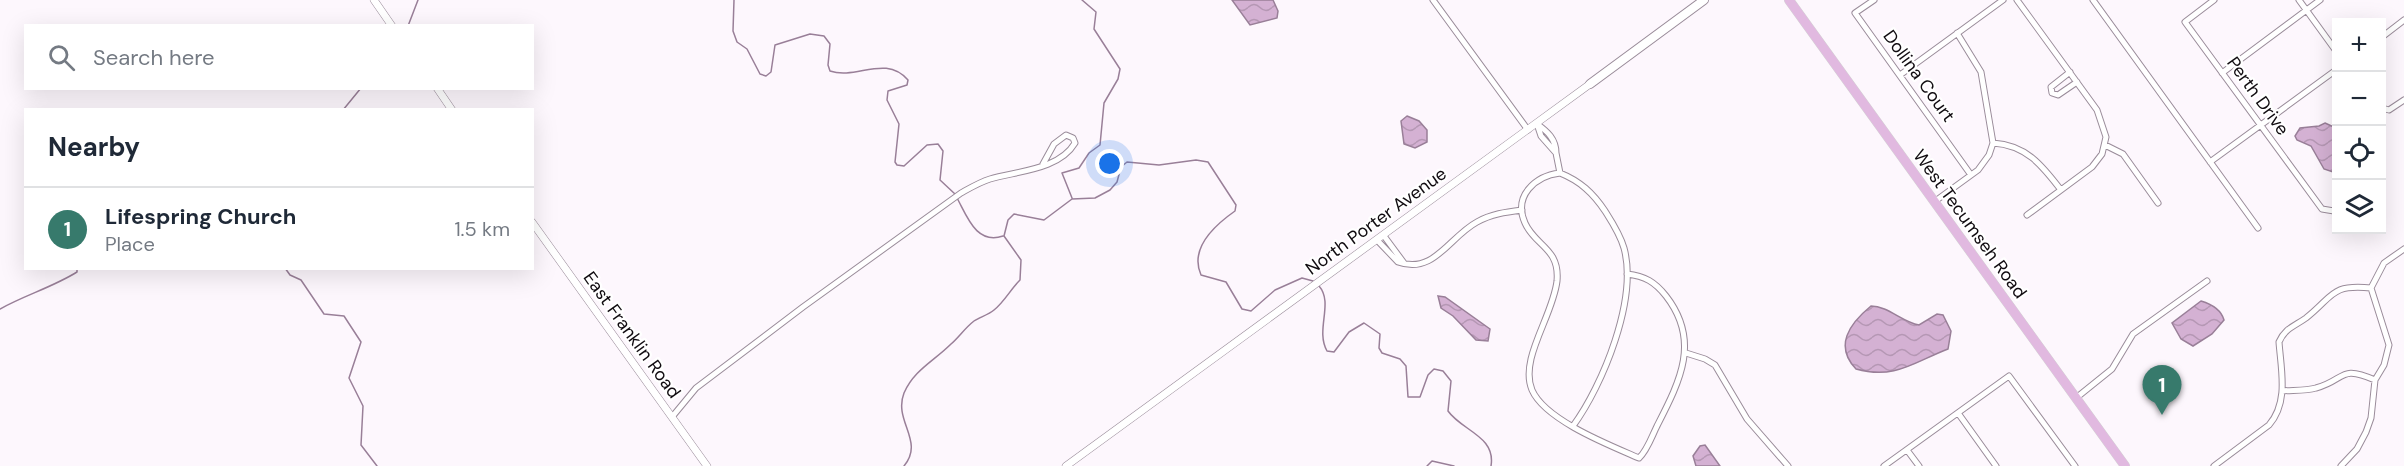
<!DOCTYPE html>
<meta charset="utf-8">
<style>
:root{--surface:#fff;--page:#f2f2f3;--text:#1f2937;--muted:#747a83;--line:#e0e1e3;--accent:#377a6c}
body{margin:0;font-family:"DM Sans",sans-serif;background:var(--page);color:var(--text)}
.controls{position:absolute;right:18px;top:18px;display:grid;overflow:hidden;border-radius:0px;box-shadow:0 6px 24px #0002}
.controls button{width:54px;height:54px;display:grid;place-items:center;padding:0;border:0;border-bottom:2px solid var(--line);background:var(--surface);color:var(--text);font:30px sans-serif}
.you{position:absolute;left:1110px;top:164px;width:21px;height:21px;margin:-15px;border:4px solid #fff;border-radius:50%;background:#1a73e8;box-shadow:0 0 0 9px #1a73e833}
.badge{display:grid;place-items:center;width:39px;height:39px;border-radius:50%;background:var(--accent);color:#fff;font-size:20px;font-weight:700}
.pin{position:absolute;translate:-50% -50px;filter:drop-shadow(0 2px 3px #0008)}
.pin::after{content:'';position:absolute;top:32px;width:21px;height:18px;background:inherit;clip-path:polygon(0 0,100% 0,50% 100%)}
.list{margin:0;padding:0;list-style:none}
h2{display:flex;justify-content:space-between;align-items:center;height:78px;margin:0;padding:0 24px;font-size:26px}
h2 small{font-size:20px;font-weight:400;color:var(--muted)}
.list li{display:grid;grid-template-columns:39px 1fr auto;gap:18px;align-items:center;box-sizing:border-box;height:84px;padding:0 24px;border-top:2px solid var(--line)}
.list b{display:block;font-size:22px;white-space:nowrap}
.list p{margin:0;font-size:20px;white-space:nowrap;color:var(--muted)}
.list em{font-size:20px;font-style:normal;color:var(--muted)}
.icon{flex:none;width:33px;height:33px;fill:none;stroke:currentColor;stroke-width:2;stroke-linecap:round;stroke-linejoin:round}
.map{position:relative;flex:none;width:2404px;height:466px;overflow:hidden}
.search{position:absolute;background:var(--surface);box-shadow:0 6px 24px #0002;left:24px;top:24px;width:510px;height:66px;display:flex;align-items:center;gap:15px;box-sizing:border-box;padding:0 21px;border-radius:0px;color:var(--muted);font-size:22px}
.panel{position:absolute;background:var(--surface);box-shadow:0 6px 24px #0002;left:24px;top:108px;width:510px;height:162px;border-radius:0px}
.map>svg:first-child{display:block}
.water{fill:url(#water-waves);stroke:#997f98;stroke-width:1.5}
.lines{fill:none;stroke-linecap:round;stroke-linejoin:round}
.stream{stroke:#997f98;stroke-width:1.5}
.minor-casing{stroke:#9a8c9a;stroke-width:7}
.tertiary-casing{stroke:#9a8c9a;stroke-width:8}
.secondary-casing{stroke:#9a8c9a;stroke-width:10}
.primary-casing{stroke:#d4d3d4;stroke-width:10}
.minor{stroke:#fff;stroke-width:5}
.tertiary{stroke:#fff;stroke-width:7}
.secondary{stroke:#fff;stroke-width:8}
.primary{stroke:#e1b9e0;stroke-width:9}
.labels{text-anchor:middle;stroke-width:4.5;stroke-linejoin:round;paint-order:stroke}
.street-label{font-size:18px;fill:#100b10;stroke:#fff}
</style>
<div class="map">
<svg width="2404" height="466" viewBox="0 0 2404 466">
<defs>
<pattern id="water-waves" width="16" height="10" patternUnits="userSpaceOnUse" patternTransform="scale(1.5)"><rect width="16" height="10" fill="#d4b1d3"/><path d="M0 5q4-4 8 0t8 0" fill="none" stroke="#b597b4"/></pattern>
</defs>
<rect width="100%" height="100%" fill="#fdf7fd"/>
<path class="water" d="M 1232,0 L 1273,0 L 1278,11 L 1277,18 L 1250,25 Z
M 1407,116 L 1419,121 L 1427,130 L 1427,142 L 1415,148 L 1404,144 L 1401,121 Z
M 2325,123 L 2336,128 L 2336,173 L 2324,169 L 2311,146 L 2297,140 L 2295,136 L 2300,128 L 2319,126 Z
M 1438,296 L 1445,297 L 1490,329 L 1488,341 L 1476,340 L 1453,316 L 1441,308 Z
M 2201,301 C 2211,304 2221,309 2224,320 L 2212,334 L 2193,346 L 2181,339 L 2172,323 Z
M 1871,306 C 1888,306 1902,322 1919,325 L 1937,314 L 1943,315 L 1951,331 L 1948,349 C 1914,362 1895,380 1856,369 C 1834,346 1849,324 1871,306 Z
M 1705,445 L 1720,466 L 1696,466 L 1693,456 L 1700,446 Z"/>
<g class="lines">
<path class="stream" d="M 734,0 L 733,31 L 737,42 L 747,49 L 760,74 L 766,76 L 771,72 L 775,45 L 810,34 L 824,36 L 830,44 L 828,65 L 830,71 C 857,80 885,54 908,80 L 907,85 L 888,91 L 887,100 L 899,124 L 895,162 L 897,165 L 904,166 L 927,145 L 938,144 L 943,151 L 940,180 L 955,194
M 408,26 L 418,0
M 343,110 L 361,88
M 957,198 C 967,216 976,245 1003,236
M 1072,198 L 1062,173 L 1079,168 L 1089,153 L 1100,145 L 1104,103 L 1118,79 L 1120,69 L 1094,29 L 1096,12 L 1082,0
M 1004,236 L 1008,220 L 1014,214 L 1044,220 L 1072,199 L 1095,198 L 1110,190 L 1117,182 L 1121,167 L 1127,162 L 1159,165 L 1196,160 L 1208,162 L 1236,205 L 1235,211 C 1215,225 1189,248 1201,275 L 1226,282 L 1242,309 L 1251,311 L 1275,290 L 1302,278 L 1313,281
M 285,268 L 290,275 L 301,280 L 324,314 L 344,316 L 361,342 L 349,378 L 363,406 L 361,445 L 377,466
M 1319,286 C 1334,303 1315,330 1327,351 L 1334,352 L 1349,332 L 1364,323 L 1380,334 L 1379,348 L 1382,353 L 1400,359 L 1406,366 L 1408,397 L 1420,397 L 1428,375 L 1434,369 L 1443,371 L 1451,381 L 1448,411 C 1462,431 1496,436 1491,466
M 0,309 C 25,295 53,287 77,272 L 77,268
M 904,466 C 925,441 893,421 904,393 C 914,370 934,361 951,344 C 959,337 965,328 974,321 C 980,317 988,315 994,310 C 1005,301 1010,290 1020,280 L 1021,260 L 1004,236
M 1427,466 L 1432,461 L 1454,466"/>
<defs>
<path id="minor" d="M 1433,0 L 1528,130
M 1874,0 L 1855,13 L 1971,175
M 2017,0 L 2097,110 L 2106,137 L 2102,154 L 2092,167 L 2027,215
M 2093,0 L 2258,228
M 2214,0 L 2185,22 L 2322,209 L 2334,211
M 2299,0 L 2336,51
M 2382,37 L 2404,20
M 2070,72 L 2051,87 L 2052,93 L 2058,95 L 2077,82
M 2222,73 L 2320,0
M 1900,75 L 2003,0
M 2382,108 L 2389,110 L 2404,100
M 1537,124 C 1547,131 1556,139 1556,153 L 1541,136 Z
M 1993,143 C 2026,145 2042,165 2061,190
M 2105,145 L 2123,154 L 2158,203
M 1556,153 L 1560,173 C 1535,176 1513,196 1525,223 C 1535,246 1560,248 1557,281 C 1553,316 1519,359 1532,390 C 1545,420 1609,445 1639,458 C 1647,451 1652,436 1657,426 C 1680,381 1701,341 1666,296 C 1655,282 1645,276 1627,274
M 2210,162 L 2336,70
M 1560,173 C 1580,181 1593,193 1605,211 C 1612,222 1620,234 1624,248 C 1638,299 1603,385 1573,426
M 1934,202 L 1978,170 L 1989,155 L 1993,143 L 1981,72 L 1957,33
M 1384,236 L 1404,263
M 1377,240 L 1398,262 C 1434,275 1449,237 1477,222 C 1491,214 1506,212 1522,210
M 1686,353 L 1705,359 L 1715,365 L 1747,419 L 1788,466
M 2282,391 C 2292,390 2306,391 2316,388 C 2346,380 2339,364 2375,380
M 2076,398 L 2112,369 L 2133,334 L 2207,281
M 1958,413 L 1996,466
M 672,417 L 696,388 L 803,307 L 961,193 C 970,188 980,182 990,179 C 1017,171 1059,170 1075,143 L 1073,138 L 1066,135 L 1054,144 L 1043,164
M 1907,450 L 1919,466
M 1884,466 L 2009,376 L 2075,466
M 2214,466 L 2269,425 C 2289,402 2281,370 2279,342 C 2285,328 2295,326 2306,318 C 2334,296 2330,284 2371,288
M 2341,466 L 2357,449 L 2366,432 L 2371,418 L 2375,380 L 2384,365 L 2389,345 L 2371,288 L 2384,263 L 2404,249"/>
<path id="tertiary" d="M 374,0 L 392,26
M 437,88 L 452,110
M 532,222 L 707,466
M 1066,466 L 1590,84"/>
<path id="secondary" d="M 1590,84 L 1704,0"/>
<path id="primary" d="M 1789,0 L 2125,466"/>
</defs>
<use href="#minor" class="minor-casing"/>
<use href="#tertiary" class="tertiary-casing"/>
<use href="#secondary" class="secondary-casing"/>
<use href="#primary" class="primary-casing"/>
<use href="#minor" class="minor"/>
<use href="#tertiary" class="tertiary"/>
<use href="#secondary" class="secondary"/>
<use href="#primary" class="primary"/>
</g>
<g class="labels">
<g class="street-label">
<text transform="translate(1919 76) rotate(54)" y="6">Dollina Court</text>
<text transform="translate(2258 96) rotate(54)" y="6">Perth Drive</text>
<text transform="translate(1376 221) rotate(-36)" y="6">North Porter Avenue</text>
<text transform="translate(1970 224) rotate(54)" y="6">West Tecumseh Road</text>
<text transform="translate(632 335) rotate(54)" y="6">East Franklin Road</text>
</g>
</g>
</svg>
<div class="controls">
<button>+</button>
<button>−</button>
<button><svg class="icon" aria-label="locate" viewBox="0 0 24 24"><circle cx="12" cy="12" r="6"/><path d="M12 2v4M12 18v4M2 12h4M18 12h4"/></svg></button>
<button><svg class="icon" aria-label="layers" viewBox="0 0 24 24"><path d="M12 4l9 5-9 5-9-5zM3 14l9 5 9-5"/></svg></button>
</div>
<div class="you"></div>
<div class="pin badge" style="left:2162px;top:415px">1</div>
<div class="search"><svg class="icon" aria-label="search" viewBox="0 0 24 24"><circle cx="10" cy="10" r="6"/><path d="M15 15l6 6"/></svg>Search here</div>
<section class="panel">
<h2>Nearby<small></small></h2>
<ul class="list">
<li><span class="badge">1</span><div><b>Lifespring Church</b><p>Place</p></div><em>1.5 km</em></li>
</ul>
</section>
</div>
